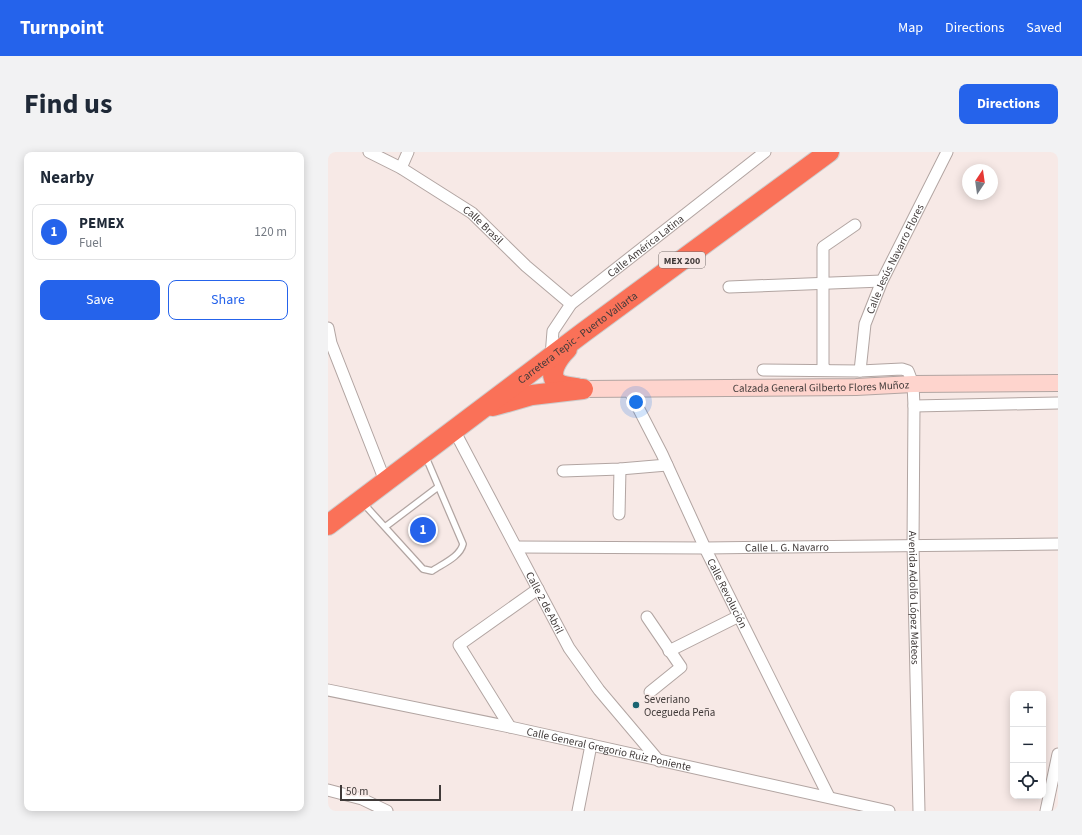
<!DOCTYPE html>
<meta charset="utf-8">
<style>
:root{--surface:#fff;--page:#f2f2f3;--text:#1f2937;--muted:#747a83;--line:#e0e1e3;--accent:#2563eb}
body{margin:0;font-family:"Source Sans 3",sans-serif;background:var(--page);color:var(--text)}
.controls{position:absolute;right:12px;bottom:12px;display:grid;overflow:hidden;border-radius:8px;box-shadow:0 2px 10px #0003}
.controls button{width:36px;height:36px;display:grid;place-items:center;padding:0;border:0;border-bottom:1px solid var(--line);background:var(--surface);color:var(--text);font:20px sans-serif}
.compass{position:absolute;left:634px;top:12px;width:36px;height:36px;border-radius:50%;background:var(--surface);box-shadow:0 2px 10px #0003;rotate:13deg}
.scale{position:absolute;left:12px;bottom:10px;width:101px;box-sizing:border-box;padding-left:4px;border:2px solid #403a39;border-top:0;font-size:11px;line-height:14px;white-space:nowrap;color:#403a39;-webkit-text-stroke:3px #f7e9e6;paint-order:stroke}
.you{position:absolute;left:308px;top:250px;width:14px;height:14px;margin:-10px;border:3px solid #fff;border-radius:50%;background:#1a73e8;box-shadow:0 0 0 6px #1a73e833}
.badge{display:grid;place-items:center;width:26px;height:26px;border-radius:50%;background:var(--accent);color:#fff;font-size:13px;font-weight:700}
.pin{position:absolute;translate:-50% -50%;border:2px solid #fff;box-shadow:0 1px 4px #0006}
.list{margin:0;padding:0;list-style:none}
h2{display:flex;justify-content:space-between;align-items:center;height:52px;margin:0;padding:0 16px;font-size:17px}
h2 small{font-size:13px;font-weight:400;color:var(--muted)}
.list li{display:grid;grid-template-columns:26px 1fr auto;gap:12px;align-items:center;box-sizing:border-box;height:56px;margin:0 8px 8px;padding:0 8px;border:1px solid var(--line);border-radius:8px}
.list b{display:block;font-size:15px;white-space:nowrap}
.list p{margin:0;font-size:13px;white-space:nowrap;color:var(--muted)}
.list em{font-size:13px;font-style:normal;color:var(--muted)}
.actions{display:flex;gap:8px;padding:12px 16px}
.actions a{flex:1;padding:9px 0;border:1px solid var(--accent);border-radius:8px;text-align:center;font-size:14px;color:var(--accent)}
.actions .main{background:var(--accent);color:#fff}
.icon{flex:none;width:22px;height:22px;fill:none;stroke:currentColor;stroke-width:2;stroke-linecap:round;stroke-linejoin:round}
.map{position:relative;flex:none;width:730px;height:659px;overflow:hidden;border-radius:8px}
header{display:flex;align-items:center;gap:24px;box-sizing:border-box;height:56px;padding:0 20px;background:var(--accent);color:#fff}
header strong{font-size:19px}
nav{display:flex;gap:22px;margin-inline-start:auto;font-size:14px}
.intro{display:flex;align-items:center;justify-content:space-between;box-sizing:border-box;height:96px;padding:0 24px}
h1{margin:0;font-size:28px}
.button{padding:10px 18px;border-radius:8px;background:var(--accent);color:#fff;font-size:14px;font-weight:700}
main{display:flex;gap:24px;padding:0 24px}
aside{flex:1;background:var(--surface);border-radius:8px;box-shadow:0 2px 10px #0003}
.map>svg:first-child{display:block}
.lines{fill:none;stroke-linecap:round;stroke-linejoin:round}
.lane-casing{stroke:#b2a5a2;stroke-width:8}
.street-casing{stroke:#b2a5a2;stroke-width:13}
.secondary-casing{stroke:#b2a5a2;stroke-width:18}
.highway-casing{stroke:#cdcccc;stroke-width:22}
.lane{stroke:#fff;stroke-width:5.5}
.street{stroke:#fff;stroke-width:11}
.secondary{stroke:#fed4cd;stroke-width:16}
.highway{stroke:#fa7158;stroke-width:20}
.poi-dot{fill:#1a6471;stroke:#f7e9e6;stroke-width:1.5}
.labels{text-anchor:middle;stroke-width:3;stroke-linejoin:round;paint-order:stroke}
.shield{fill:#f7e9e6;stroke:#776e6d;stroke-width:1}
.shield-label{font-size:10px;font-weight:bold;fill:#403a39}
.street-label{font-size:11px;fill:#403a39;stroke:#f7e9e6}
.poi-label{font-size:11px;fill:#403a39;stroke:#f7e9e6;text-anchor:start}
</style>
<header>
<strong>Turnpoint</strong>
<nav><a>Map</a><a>Directions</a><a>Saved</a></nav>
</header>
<div class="intro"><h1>Find us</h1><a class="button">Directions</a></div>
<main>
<aside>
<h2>Nearby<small></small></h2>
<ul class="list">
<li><span class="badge">1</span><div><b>PEMEX</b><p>Fuel</p></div><em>120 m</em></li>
</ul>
<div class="actions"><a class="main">Save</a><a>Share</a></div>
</aside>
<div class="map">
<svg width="730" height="659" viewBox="0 0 730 659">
<rect width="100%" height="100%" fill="#f7e9e6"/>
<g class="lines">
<defs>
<path id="lane" d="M 35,351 L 95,417 L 104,419 C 114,412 132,405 135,392 L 97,303
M 57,375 L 110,335"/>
<g id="street">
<path id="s1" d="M 41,0 L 73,16 L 144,61 L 198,114 L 243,152"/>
<path d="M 73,16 L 80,0"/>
<path d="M 401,135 L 554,129"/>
<path d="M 0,176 L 3,191 L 57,329"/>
<path id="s2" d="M 223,204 L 225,179 L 243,152 L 437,0"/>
<path id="s3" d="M 435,218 L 532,219 L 574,217 L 580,219 L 585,232 L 586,254 L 585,393 L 591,659"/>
<path d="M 498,218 L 495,214 L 495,95 L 527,73"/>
<path id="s4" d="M 532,219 L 537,172 L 554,129 L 619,0"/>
<path id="s5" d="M 300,236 L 334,302 L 377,396 L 501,645"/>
<path d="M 586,254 L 730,251"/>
<path id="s6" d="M 126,278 L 241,496 L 271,538 L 331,609"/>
<path d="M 235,319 L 292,317 L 339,313"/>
<path d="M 291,362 L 292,317"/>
<path id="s7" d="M 189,395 L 377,396 L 730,392"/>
<path d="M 319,465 L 353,515 L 322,540"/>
<path d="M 341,499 L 411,464"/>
<path id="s8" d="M 0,538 L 182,575 L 561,659"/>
<path d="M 182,575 L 131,493 L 210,437"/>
<path d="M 0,638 L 34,647 L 59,659"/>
<path d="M 250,659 L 263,593"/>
<path d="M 718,659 L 730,602"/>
</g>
<g id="secondary">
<path id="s9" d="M 255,237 L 528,235 L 585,232 L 730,231"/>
</g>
<g id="highway">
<path d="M 239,197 C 231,205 217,223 231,232 C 236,235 243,235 249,236"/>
<path d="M 165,254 L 204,243 L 255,237"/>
<path id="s10" d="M 0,373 L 256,180 L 501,0"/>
</g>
</defs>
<use href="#lane" class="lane-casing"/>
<use href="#street" class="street-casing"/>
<use href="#secondary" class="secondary-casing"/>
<use href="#highway" class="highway-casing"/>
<use href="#lane" class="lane"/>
<use href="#street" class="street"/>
<use href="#secondary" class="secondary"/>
<use href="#highway" class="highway"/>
</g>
<circle class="poi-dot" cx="308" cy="553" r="4"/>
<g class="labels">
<rect class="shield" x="331" y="100" width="46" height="16" rx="3"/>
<g class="shield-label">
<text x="354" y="112">MEX 200</text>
</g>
<g class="street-label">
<text dy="4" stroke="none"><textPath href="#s1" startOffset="136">Calle Brasil</textPath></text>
<text dy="4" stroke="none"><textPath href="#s2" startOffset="152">Calle América Latina</textPath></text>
<text dy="4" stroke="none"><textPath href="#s4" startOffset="119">Calle Jesús Navarro Flores</textPath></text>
<text dy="4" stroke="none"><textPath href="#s10" startOffset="312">Carretera Tepic - Puerto Vallarta</textPath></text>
<text dy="4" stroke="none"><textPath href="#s9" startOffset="238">Calzada General Gilberto Flores Muñoz</textPath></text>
<text dy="4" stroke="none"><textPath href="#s7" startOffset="270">Calle L. G. Navarro</textPath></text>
<text dy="4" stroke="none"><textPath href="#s5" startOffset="228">Calle Revolución</textPath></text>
<text dy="4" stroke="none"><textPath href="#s3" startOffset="373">Avenida Adolfo López Mateos</textPath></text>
<text dy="4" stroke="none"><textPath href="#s6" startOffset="195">Calle 2 de Abril</textPath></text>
<text dy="4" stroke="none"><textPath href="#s8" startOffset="287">Calle General Gregorio Ruiz Poniente</textPath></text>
</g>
<g class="poi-label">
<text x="316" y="551">Severiano<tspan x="316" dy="13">Ocegueda Peña</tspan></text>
</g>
</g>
</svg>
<div class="controls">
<button>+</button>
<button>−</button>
<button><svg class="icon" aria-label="locate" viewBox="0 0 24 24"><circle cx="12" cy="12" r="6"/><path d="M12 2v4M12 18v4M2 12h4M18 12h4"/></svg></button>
</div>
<svg class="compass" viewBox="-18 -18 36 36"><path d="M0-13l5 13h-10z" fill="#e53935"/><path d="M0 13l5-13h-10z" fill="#747a83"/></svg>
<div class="scale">50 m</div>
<div class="you"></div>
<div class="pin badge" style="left:95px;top:378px">1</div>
</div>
</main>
